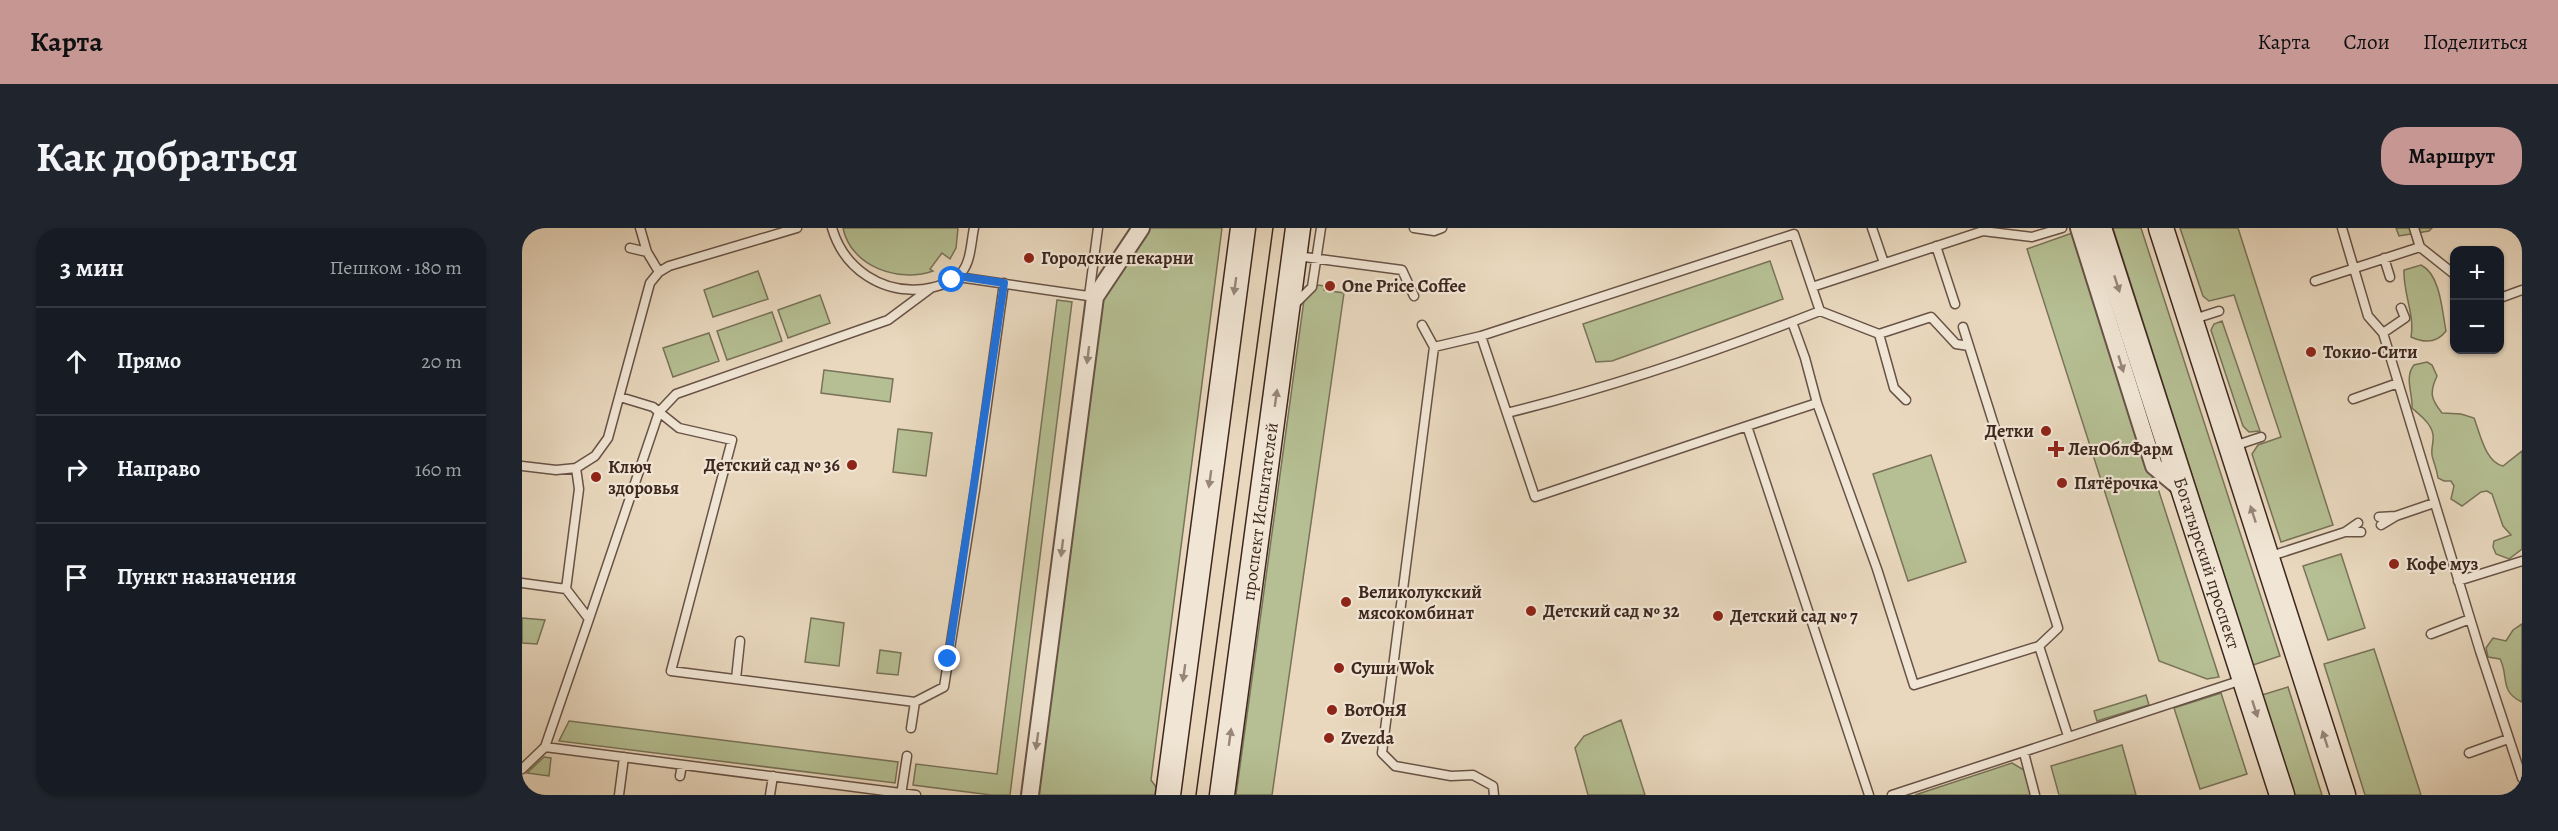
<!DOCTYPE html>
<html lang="ru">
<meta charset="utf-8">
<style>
:root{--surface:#171b24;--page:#20242c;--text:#f1f3f6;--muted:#9ea1a6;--line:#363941;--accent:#c59692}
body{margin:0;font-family:Alegreya,serif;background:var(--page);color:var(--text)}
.controls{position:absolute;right:18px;top:18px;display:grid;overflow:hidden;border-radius:12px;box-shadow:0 2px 4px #0004}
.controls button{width:54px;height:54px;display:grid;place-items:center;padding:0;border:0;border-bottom:2px solid var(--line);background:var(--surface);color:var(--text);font:30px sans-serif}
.stop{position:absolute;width:18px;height:18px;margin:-14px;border:4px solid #1a73e8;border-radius:50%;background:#fff}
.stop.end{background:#1a73e8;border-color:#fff;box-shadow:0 2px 6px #0008}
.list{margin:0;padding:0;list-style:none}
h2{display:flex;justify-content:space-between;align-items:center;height:78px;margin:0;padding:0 24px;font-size:26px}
h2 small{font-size:20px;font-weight:400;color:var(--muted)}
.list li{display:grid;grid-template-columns:39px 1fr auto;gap:18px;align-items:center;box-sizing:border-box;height:108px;padding:0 24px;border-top:2px solid var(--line)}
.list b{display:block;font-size:22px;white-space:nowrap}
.list em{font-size:20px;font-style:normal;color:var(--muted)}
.icon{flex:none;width:33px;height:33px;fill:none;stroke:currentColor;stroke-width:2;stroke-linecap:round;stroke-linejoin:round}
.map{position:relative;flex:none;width:2000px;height:567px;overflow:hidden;border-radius:24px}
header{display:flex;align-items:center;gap:36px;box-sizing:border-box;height:84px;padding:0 30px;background:var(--accent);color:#111}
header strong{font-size:28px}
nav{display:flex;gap:33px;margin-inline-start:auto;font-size:21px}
.intro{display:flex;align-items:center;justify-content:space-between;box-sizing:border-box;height:144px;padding:0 36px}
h1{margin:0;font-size:42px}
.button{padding:15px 27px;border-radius:24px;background:var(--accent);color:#111;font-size:21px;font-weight:700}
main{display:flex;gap:36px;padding:0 36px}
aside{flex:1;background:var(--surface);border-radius:24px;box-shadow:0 2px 4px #0004}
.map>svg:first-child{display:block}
.green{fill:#b5bf93;stroke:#797359;stroke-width:1.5}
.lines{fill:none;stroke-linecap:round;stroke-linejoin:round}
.service-casing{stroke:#685347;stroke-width:11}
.minor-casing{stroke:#685347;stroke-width:20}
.secondary-casing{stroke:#3d271f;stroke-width:27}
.service{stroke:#f1e6d5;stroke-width:8}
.minor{stroke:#f1e6d5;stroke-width:16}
.secondary{stroke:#f1e6d5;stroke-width:24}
.tram{stroke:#3d271f;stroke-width:1.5}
.oneway{fill:#97867a}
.route{stroke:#1a73e8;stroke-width:8}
.poi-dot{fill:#8f2418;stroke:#f1e6d5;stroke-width:2}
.labels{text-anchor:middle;stroke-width:4.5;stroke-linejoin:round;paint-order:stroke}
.poi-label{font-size:18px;font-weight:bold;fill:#3d271f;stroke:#f1e6d5;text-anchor:start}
.street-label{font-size:18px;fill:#3d271f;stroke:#f1e6d5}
</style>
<header>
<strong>Карта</strong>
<nav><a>Карта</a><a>Слои</a><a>Поделиться</a></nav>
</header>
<div class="intro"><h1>Как добраться</h1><a class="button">Маршрут</a></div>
<main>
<aside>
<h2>3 мин<small>Пешком · 180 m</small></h2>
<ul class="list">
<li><svg class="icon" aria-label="ahead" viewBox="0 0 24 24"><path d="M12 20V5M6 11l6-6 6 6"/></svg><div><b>Прямо</b></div><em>20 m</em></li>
<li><svg class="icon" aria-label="right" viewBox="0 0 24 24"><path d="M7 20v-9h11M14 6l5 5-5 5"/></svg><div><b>Направо</b></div><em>160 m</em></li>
<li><svg class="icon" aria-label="arrive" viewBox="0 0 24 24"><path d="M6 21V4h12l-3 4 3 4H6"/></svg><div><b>Пункт назначения</b></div></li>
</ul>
</aside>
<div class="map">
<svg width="2000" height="567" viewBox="0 0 2000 567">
<rect width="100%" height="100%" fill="#e9d8be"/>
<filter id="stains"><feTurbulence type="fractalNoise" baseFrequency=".00333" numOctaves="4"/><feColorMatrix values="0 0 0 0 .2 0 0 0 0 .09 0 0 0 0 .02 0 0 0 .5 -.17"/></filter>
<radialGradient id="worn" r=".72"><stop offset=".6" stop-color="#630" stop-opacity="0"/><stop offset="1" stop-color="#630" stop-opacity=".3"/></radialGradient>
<path class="green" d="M 321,0 L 436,0 L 434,20 L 428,31 L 420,25 L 408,41 L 411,43 C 377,55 329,39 321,0 Z
M 624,0 L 700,0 L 629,552 L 634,559 L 633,567 L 516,567 L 579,67 Z
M 1591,0 L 1619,0 L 1758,428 L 1731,437 Z
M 1658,0 L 1716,0 L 1811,297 L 1759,314 L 1730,226 L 1736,217 L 1759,209 L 1712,67 L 1687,73 L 1681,68 Z
M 1874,0 L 1910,0 L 1907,3 L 1877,8 Z
M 1553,4 L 1697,449 L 1685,451 L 1637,433 L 1505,21 Z
M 1248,33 L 1261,71 L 1090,133 L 1074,134 L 1061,96 Z
M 1899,37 C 1919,47 1920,84 1924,103 C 1915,115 1902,115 1889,109 C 1893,87 1881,65 1882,42 Z
M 236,43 L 246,71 L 191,89 L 182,62 Z
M 796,57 L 802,58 L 802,62 L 822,65 L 750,567 L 714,567 L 782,72 Z
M 298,67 L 308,95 L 266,110 L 256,82 Z
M 535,72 L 550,74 L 488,567 L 469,567 L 391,557 L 394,536 L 475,546 Z
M 250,84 L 260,113 L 205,132 L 195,103 Z
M 1700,93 L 1738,203 L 1727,204 L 1721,198 L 1689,102 L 1692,96 Z
M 187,105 L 197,133 L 151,149 L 141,120 Z
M 1905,134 L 1910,137 L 1915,148 C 1907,165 1909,171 1920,185 L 1939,186 L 1952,190 C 1958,205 1963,234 1981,238 L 2000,223 L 2000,321 L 1987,331 L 1974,326 L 1971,319 L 1972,313 L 1989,307 L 1981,298 L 1970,266 L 1965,263 L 1959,264 L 1940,278 L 1929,271 L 1932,258 L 1929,253 L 1922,253 L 1916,250 C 1915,242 1913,238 1911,231 C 1908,224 1911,218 1911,212 C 1913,198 1899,188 1890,180 C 1891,166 1882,149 1892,137 Z
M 302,142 L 371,151 L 368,174 L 299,165 Z
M 376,201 L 410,205 L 404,248 L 371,244 Z
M 1409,227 L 1444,334 L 1386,353 L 1351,246 Z
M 1819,326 L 1843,400 L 1806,412 L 1781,338 Z
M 0,390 L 23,392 L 15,416 L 0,415 Z
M 289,390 L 322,395 L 317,438 L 283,434 Z
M 2000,396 L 2000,474 C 1977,464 1987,447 1978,431 L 1966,429 L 1964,420 L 1971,410 L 1984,413 L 1991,402 Z
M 1852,421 L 1899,567 L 1843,567 L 1802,436 Z
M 358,422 L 379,425 L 376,447 L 355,445 Z
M 1766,459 L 1800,567 L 1773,567 L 1740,467 Z
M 1699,465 L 1725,546 L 1678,561 L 1652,480 Z
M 1624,467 L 1627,477 L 1575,493 L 1572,483 Z
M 1099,492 L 1123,567 L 1066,567 L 1053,520 L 1062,508 Z
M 47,493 L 376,534 L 373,555 L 37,513 Z
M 1600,517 L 1614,567 L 1537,567 L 1529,538 Z
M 22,529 L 29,530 L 27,548 L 5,545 Z
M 1490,535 L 1502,542 L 1509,567 L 1393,567 Z"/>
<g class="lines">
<defs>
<path id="service" d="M 118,0 L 125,24 L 137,44
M 310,0 C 322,41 360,66 402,61 C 415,59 431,55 440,44 C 449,33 449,14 452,0
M 892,0 L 912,3 L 920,0
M 1350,0 L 1362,35
M 1820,0 L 1846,88 L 1861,105 L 1958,423 L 2000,550
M 1414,18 L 1433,76
M 1898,19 L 1932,46
M 108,20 L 125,24
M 775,28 L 880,42 L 892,68
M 1862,30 L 1868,49
M 436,49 L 573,69
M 1793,53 L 1898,19 L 1892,0
M 1290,59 L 1461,3 L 1510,9 L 1540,0
M 567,68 L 576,0
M 1978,70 L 2000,62
M 772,77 L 790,59 L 799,0
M 1672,91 L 1697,83
M 1270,94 L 1283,130 L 1295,175 L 1225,198 L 1347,567
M 900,97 L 912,119 L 959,108 L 1272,6 L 1298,83 L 1357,106 L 1409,89 L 1434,116 L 1447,118 L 1536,400 L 1517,418 L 1392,457 L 1355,341 L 1295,175
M 1441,99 L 1447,118
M 1861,105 L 1883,90 L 1879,80
M 1357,106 L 1372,160 L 1384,172
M 959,108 L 1013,269 L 1225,198
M 912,119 L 860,525 L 873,538 L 929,548 L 951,547 L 971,558 L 972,567
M 98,169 L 131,179 L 137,184 L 154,166 L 366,92 L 409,60
M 1831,171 L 1876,155
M 985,185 C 1091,159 1196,123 1298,83
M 1712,218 L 1739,209
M 0,238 L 34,242 L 54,240 L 57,261 L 44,361
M 54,240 L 73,228 L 86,210 L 128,55 L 137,44 L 147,38 L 275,0
M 1874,288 L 1912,275
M 1857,289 L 1874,288 L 1859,297
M 1836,295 L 1823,304 L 1839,304
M 1746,329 L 1823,304
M 1936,353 L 2000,333
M 0,355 L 44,361 L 67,391 L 23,519 L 0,541
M 67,391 L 137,184 L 157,200 L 210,212 L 149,443 L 393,474 L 422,459 L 453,262 L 482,55
M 1909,406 L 1948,391
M 1517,418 L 1546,508
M 214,451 L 218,413
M 389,500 L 393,474
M 23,519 L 394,567
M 1502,525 L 1513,567
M 1947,525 L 1986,511
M 158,548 L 160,537
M 97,567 L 102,529
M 248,567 L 251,548
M 379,567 L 385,528
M 1370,567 L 1720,452"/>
<path id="minor" d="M 1557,0 L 1632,238 L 1661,262
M 508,567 L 573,69 L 619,0"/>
<g id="secondary">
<path id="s1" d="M 1577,0 L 1760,567"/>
<path d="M 1639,0 L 1821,567"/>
<path d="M 646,567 L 721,0"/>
<path id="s2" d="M 700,567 L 776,0"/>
</g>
</defs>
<use href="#service" class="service-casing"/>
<use href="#minor" class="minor-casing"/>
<use href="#secondary" class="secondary-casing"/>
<use href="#service" class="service"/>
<use href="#minor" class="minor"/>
<use href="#secondary" class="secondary"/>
<path class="tram" d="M 674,567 L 751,0"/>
</g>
<defs><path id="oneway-solid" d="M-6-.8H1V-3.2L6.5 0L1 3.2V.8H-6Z" transform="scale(1.5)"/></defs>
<g class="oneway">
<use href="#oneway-solid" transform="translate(1595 56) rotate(72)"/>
<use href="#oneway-solid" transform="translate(713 58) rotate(98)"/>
<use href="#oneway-solid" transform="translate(566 127) rotate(97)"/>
<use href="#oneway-solid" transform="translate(1599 136) rotate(73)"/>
<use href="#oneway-solid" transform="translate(754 170) rotate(-82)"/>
<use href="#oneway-solid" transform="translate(688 251) rotate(98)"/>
<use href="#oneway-solid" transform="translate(1731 286) rotate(-108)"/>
<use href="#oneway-solid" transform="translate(540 320) rotate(97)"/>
<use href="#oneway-solid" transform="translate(662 445) rotate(98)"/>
<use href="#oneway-solid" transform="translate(1733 481) rotate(72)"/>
<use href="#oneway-solid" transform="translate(708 509) rotate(-82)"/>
<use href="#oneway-solid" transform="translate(1803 511) rotate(-108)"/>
<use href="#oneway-solid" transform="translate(515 513) rotate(98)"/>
</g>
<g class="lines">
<path class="route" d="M 426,431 L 482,55 L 436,48 L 430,52"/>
</g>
<g class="poi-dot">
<circle cx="507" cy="30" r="6"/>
<circle cx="808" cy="58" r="6"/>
<circle cx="1789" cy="124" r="6"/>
<circle cx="1524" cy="203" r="6"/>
<path d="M1531 212h6v6h6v6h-6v6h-6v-6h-6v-6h6z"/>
<circle cx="330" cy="237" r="6"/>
<circle cx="74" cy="249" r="6"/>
<circle cx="1540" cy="255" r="6"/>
<circle cx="1872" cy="336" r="6"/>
<circle cx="824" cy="374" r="6"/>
<circle cx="1009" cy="383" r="6"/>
<circle cx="1196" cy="388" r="6"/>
<circle cx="817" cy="440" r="6"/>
<circle cx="810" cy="482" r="6"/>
<circle cx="807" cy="510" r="6"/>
</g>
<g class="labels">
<g class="poi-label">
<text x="519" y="36">Городские пекарни</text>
<text x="820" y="64">One Price Coffee</text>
<text x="1801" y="130">Токио-Сити</text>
<text x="1512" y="209" text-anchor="end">Детки</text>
<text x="1546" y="227">ЛенОблФарм</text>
<text x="318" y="243" text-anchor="end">Детский сад № 36</text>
<text x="86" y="245">Ключ<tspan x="86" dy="21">здоровья</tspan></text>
<text x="1552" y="261">Пятёрочка</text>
<text x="1884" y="342">Кофе муз</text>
<text x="836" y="370">Великолукский<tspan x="836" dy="21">мясокомбинат</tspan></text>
<text x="1021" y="389">Детский сад № 32</text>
<text x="1208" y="394">Детский сад № 7</text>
<text x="829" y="446">Суши Wok</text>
<text x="822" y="488">ВотОнЯ</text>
<text x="819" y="516">Zvezda</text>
</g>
<g class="street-label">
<text dy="6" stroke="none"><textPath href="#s2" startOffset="286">проспект Испытателей</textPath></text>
<text dy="6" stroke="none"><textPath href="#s1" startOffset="352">Богатырский проспект</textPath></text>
</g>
</g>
<rect width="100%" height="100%" filter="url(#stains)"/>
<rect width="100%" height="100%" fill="url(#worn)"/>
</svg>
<div class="controls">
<button>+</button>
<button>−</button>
</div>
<div class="stop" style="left:430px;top:52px"></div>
<div class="stop end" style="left:426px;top:431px"></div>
</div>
</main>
